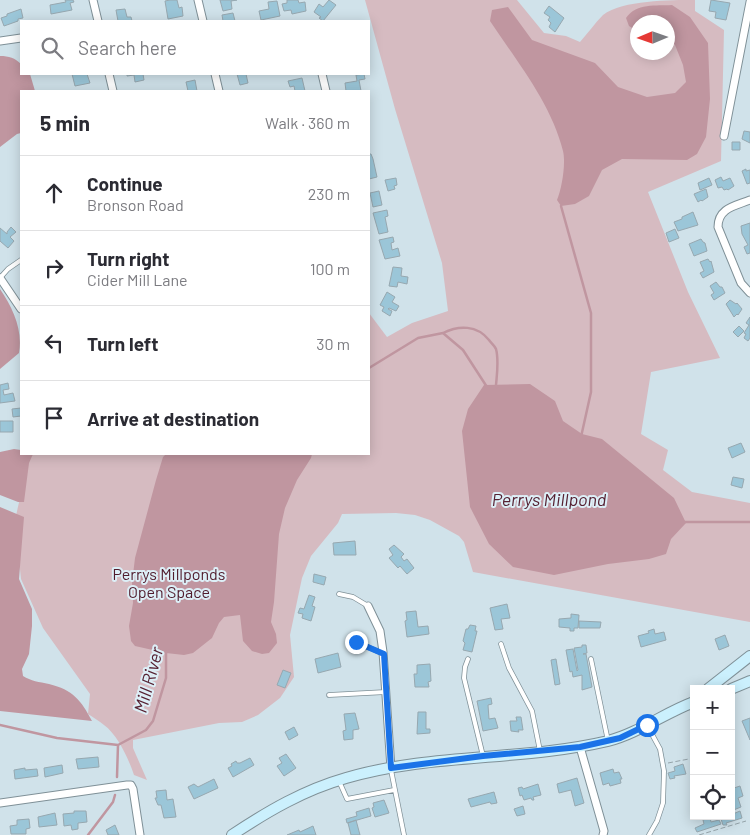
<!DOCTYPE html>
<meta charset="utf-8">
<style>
:root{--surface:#fff;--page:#f7f7f7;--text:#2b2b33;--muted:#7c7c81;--line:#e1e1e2}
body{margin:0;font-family:Barlow,sans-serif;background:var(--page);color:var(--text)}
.controls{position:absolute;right:15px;bottom:15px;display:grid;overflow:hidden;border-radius:0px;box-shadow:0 2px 12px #0003}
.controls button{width:45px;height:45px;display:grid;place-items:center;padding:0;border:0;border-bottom:1px solid var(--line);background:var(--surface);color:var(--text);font:25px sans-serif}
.compass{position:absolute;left:630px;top:15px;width:45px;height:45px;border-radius:50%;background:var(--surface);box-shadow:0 2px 12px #0003;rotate:268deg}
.stop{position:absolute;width:15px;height:15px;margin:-11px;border:4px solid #1a73e8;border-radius:50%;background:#fff}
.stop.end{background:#1a73e8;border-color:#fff;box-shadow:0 1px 5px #0008}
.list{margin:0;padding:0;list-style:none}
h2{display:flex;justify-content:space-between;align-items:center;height:65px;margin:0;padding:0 20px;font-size:21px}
h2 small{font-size:16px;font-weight:400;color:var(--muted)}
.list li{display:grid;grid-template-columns:32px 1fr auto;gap:15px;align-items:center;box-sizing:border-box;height:75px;padding:0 20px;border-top:1px solid var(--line)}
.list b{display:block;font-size:19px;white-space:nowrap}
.list p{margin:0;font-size:16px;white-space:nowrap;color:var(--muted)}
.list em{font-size:16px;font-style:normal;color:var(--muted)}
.icon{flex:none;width:28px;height:28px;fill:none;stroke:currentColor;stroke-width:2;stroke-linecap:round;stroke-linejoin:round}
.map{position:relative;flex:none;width:750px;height:835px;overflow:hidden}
.search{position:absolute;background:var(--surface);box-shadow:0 2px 12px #0003;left:20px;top:20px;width:350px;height:55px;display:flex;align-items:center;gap:12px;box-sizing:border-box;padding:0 18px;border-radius:0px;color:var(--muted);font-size:19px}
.panel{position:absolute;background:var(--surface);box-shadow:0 2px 12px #0003;left:20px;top:90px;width:350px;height:365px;border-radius:0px}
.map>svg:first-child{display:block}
.green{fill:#d6bbc1;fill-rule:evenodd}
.water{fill:#c096a0}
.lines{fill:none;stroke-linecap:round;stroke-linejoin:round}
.stream{stroke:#c096a0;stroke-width:2.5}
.building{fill:#9bc6d8;stroke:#97a8b0}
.service-casing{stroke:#7f9097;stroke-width:5.5}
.minor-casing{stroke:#7f9097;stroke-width:9}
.secondary-casing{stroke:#7f9097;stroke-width:12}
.path{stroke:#95a4aa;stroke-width:1;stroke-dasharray:5 2.5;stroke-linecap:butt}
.service{stroke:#fff;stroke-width:4}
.minor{stroke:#fff;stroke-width:7}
.secondary{stroke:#cbf0fd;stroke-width:10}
.route{stroke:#1a73e8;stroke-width:6}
.labels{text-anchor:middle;stroke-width:4;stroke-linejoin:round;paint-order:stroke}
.park-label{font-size:16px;fill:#501b2c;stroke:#ddeff7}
.water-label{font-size:18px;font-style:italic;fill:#562132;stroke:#ddeff7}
</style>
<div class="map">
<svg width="750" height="835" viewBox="0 0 750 835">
<rect width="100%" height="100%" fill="#d0e2ea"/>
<path class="green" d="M 365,0 L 517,0 L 544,33 L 566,36 L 580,42 C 588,33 595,23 603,15 C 623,0 670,0 695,0 L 695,11 L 724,30 L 721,161 L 648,192 L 688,292 L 720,358 L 651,372 L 641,434 L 668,450 L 663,470 L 692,492 L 750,503 L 750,622 L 473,572 L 464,542 L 459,536 L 430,520 L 415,515 L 396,513 L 342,514 L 338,523 L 311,556 L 302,578 L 290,635 L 294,677 L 280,698 L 258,715 L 242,722 L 219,723 L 133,740 L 133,748 L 147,780 L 134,775 C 129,760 118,735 104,725 C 99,721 93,717 88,714 L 90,694 L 43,628 L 21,579 L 15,520 L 30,454 L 369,454 L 369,313 L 387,337 L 412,323 L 448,311 L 442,263 L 395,109 ZM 638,22 L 668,22 L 668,52 L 638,52 Z"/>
<path class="water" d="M 672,5 L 690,17 L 708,43 L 710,99 L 706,137 L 697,154 L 687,160 L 622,159 L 602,170 L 589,196 L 575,204 L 561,206 L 557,200 C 562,188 566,163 563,151 C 551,103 517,62 490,21 L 492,10 L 508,7 L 532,40 L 595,63 L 618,87 L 647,97 L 675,93 L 686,82 L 683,65 L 675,45 L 668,36 L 668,22 L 638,22 L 637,31 L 629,26 L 626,18 C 636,3 656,6 672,5 Z
M 0,56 C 9,56 15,58 21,64 L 21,74 L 30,74 L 35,91 L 21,91 L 21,133 L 17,134 L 0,147 Z
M 0,289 C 13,308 23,330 19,353 L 0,369 Z
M 530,384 L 555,401 L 563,421 L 582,434 L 602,439 L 674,498 L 686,523 L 671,539 L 666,554 L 649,559 L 608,564 L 554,575 L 513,567 L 489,544 L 470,507 L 462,431 L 468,409 L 484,385 Z
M 14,449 L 21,450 L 21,454 L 33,454 L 29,463 L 24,502 L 18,502 L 0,495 L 0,452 Z
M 166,454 L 312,454 L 311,458 L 297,480 L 285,508 L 279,534 L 274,602 L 271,622 L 276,634 L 277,643 L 269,653 L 262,654 L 252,651 L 243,641 L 240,615 L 224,617 L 219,623 L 212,638 L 193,653 L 184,655 L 166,653 L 135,646 L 131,641 L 129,626 L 133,603 L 132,583 L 135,558 L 156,480 L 163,457 Z
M 0,507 L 24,517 L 19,579 L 32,609 L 32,626 L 29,654 L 22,669 L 23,676 C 31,681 39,682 49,684 C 73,690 81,700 92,721 L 0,711 Z"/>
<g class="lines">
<path class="stream" d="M 561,206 L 591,313 L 591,392 L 581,437
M 443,333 C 459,325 477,325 489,340 C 491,343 495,346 496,349 C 499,360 497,374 496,385 L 497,387
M 369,368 L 418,338 L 443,333 L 463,350 L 487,387
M 684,522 L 750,522
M 0,725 L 57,738 L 118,745 L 146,730 L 153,721 L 166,678 L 166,653 L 168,650
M 117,777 L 118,745
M 88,835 L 113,802 L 115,795"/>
</g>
<path class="building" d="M 65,0 L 73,0 L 74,2 L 70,3 L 72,10 L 51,14 L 50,5 L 66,2 Z
M 170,0 L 177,0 L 179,8 L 182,7 L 183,16 L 168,19 L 165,1 Z
M 220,0 L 237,0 L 231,1 L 232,9 L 223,11 Z
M 287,0 L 298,0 L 299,3 L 305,2 L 306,11 L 292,14 L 291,10 L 284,11 L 282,4 L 287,3 Z
M 329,0 L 336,5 L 323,21 L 319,18 L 321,17 L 314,12 L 319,4 L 323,7 Z
M 711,0 L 730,3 L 726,20 L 715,18 L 716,12 L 709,11 Z
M 277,1 L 280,16 L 261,20 L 259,11 L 269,9 L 268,2 Z
M 549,6 L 564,18 L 555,32 L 549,27 L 551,23 L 548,20 L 550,17 L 544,13 Z
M 21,9 L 23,18 L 18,19 L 18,21 L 4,26 L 1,18 L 7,16 L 7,14 Z
M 125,9 L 127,17 L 131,17 L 132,21 L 118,21 L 116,10 Z
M 233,13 L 235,21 L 223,21 L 222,15 Z
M 72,74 L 87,74 L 90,83 L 75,86 Z
M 127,74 L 143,74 L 144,80 L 135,82 L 134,75 L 127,76 Z
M 237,74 L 249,74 L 246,74 L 248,83 L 240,85 Z
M 364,74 L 365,79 L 359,80 L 361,91 L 346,91 L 345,83 L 357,81 L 356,75 Z
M 302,78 L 305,91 L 295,91 L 294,86 L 290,87 L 288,81 Z
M 195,80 L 197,91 L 188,91 L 186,82 Z
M 744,131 L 750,132 L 750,143 L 742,139 Z
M 732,142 L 740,142 L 740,150 L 732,150 Z
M 369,154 L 371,154 L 373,159 L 377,177 L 369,179 Z
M 746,169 L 746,171 L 750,170 L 750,183 L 747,184 L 742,171 Z
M 721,177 L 723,181 L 730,178 L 734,186 L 728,190 L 727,189 L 724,190 L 722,187 L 718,188 L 715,180 Z
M 396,178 L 397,185 L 394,186 L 395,189 L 388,191 L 385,180 Z
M 709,178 L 712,185 L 700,190 L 698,183 Z
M 706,189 L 708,197 L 702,201 L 701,200 L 698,202 L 694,194 Z
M 379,191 L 382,205 L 373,207 L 370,193 Z
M 387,210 L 388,216 L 385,217 L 388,232 L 379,234 L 373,213 Z
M 693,212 L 698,225 L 678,231 L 674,222 L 682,219 L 682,217 Z
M 750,223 L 750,253 L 747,254 L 744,247 L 748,245 L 742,234 L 741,226 Z
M 11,227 L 16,232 L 10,237 L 14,241 L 8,248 L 0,241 L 0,228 L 7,234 L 7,232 Z
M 675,229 L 679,238 L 669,242 L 666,233 Z
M 393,237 L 394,242 L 391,243 L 392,250 L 398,248 L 400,256 L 385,259 L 379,240 Z
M 701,239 L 703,242 L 705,243 L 707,251 L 694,256 L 689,244 Z
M 708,259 L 710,262 L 711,261 L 714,272 L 703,278 L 700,273 L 704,271 L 700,262 Z
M 393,267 L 402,268 L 401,276 L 408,277 L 407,284 L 398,282 L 397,287 L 389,286 Z
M 716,282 L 720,287 L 722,287 L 725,293 L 714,300 L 711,295 L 714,293 L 710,286 Z
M 387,292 L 395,297 L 392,302 L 399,306 L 396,311 L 389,308 L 388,309 L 392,311 L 390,316 L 382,311 L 384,307 L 380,305 Z
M 730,300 L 736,304 L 737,303 L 742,309 L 738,315 L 737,314 L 734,317 L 726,304 Z
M 750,317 L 750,338 L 748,341 L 744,338 L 746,334 L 744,333 L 749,325 L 746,323 Z
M 739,326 L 744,331 L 738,337 L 733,332 Z
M 8,383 L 9,389 L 3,390 L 4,395 L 13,393 L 15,401 L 0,403 L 0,385 Z
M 21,408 L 21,416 L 13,417 L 12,409 Z
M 0,421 L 13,421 L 13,432 L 0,432 Z
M 741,443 L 745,452 L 732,458 L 728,448 Z
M 733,477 L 744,479 L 742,488 L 731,485 Z
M 355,541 L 356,555 L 334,555 L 333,543 Z
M 394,545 L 404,554 L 401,557 L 404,561 L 407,559 L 414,568 L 407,574 L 400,566 L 398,568 L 389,558 L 393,555 L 389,549 Z
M 314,574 L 326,577 L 324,585 L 313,582 Z
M 309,595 L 315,597 L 312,606 L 315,607 L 311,621 L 302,618 L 303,614 L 298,613 L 300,608 L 304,609 Z
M 507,604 L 510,618 L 501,619 L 503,629 L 495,630 L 490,608 Z
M 416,611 L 418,627 L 428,626 L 429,634 L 407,637 L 405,621 L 407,620 L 406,612 Z
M 571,614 L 579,615 L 578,628 L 574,628 L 574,631 L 570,631 L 570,628 L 559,627 L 559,619 L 571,618 Z
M 579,621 L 601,622 L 600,628 L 579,628 Z
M 470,625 L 476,626 L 475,631 L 477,631 L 472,652 L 463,650 L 465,643 L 463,641 L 466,629 L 468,629 Z
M 654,629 L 655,634 L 664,632 L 666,640 L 641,647 L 638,636 L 649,633 L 648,631 Z
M 725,635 L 729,646 L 719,650 L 715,639 Z
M 582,645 L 586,645 L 587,653 L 583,654 L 586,654 L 592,687 L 582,690 L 582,675 L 573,677 L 572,671 L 570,672 L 566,650 L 573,649 L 577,671 L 578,670 L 574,648 L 582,647 Z
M 338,653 L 341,667 L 318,673 L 315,659 Z
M 556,659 L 560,684 L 555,685 L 551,660 Z
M 430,664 L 431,681 L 428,682 L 429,687 L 415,687 L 414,674 L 417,674 L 417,665 Z
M 283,670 L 291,673 L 285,688 L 277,685 Z
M 491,698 L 492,704 L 488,705 L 489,719 L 495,718 L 498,728 L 483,731 L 477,701 Z
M 418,712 L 426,712 L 426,729 L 430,729 L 430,733 L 417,734 Z
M 355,713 L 359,729 L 353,730 L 353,739 L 344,740 L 343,731 L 346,730 L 344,714 Z
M 516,717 L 521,717 L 523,730 L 518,730 L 519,732 L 511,731 L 510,721 L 517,721 Z
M 750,718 L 750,740 L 742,721 Z
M 294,727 L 298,735 L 289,740 L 285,732 Z
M 286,754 L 296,768 L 284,776 L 277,766 L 282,763 L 279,758 Z
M 98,757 L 99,767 L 78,769 L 76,759 Z
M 250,758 L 254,765 L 233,777 L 228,768 L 232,766 L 231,764 L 236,761 L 237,763 L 240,763 Z
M 683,764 L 686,774 L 674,776 L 675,778 L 670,779 L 668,773 L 675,771 L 674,767 Z
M 62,765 L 63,773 L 45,777 L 44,768 Z
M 25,768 L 25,770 L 37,769 L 38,776 L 15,779 L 14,770 Z
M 613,769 L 614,773 L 619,772 L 622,779 L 620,779 L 621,783 L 610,786 L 609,783 L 603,785 L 600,773 Z
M 577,778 L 584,803 L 575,806 L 571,790 L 559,793 L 557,784 Z
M 214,779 L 218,788 L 194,799 L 188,787 L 194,784 L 198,787 Z
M 538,784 L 541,795 L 533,797 L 534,800 L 532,800 L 531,798 L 524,800 L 522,795 L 520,796 L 518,788 L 522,787 L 523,789 Z
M 740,786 L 743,796 L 738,798 L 741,807 L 731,811 L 731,789 Z
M 166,790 L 167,800 L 173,799 L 176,817 L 164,818 L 161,805 L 158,805 L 155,798 L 157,798 L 156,791 Z
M 494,792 L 497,803 L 491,804 L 490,802 L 471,807 L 468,799 Z
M 384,800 L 389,813 L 375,817 L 372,808 L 374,807 L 373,803 Z
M 523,806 L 525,814 L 517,816 L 514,809 Z
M 369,808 L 371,816 L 347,823 L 346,819 L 357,816 L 356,812 Z
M 74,811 L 86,811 L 87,822 L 78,823 L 78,829 L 72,830 L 71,825 L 64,826 L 63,814 L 74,813 Z
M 740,811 L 742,818 L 726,823 L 727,825 L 723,825 L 721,819 Z
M 55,813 L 57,825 L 39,827 L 38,817 Z
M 710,818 L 711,822 L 719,820 L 721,824 L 697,832 L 695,828 L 704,824 L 703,820 Z
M 29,819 L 30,828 L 26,829 L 26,834 L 11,834 L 10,826 L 17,825 L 17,820 Z
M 356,820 L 360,835 L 351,835 L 348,823 Z
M 115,825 L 119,835 L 108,835 L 106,830 Z
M 313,826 L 316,835 L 287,835 L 299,830 L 300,832 Z"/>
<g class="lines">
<defs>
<path id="service" d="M 0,278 L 8,269 L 21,260
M 339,594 L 353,597 L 368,606
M 356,642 L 384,654
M 501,644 L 509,668 L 532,711 L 540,751
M 468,659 L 465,667 L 464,678 L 483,756
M 591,659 L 608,741
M 329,695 L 386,692
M 648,727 L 660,749 L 664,771 L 663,803 L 657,821 L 649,835
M 391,770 L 404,835
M 339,781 L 347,799 L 394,790"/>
<path id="minor" d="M 93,0 L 98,21
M 198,0 L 203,21
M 0,41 L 21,38
M 109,74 L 113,91
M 215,74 L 219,91
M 322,74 L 326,91
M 724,136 L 750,2
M 750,200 C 735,206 718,208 718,227 L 741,283 L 750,293
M 0,278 L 21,309
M 368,606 L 380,631 L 383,652 L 391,768
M 580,747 L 604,831 L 603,835
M 0,803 L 127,785 L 131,785 L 133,789 L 140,835"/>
<path id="secondary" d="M 708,689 L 750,656
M 731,689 L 750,681
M 232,835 C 268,811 304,790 346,778 C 431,753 523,761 608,741 C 639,733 664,713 694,702"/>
</defs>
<use href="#service" class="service-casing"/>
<use href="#minor" class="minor-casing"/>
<use href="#secondary" class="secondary-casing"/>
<path class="path" d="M 668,763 L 694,758
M 699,835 L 746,821"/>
<use href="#service" class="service"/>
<use href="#minor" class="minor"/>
<use href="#secondary" class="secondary"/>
</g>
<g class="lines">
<path class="route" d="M 356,642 L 384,654 L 391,768 L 483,756 L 580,747 L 620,738 L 647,725"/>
</g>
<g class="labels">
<g class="park-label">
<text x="169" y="580">Perrys Millponds<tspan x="169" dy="18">Open Space</tspan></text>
</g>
<g class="water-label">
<text x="549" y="506">Perrys Millpond</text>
<text transform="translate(149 680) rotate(-75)" y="6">Mill River</text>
</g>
</g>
</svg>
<div class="controls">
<button>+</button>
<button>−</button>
<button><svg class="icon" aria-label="locate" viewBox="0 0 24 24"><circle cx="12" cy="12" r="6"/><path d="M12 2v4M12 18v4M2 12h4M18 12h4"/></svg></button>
</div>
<svg class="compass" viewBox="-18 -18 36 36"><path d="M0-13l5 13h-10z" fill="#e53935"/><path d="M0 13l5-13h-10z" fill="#7c7c81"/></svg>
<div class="stop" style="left:647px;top:725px"></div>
<div class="stop end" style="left:356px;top:642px"></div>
<div class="search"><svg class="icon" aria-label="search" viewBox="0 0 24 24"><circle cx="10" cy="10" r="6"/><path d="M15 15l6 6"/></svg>Search here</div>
<section class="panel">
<h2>5 min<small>Walk · 360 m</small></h2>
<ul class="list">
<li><svg class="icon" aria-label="ahead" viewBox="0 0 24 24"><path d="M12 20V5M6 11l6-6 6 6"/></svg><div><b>Continue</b><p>Bronson Road</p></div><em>230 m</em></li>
<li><svg class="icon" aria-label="right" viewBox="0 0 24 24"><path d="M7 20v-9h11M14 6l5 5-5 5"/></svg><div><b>Turn right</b><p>Cider Mill Lane</p></div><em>100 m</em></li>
<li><svg class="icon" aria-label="left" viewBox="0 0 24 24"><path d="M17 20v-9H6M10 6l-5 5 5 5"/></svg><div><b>Turn left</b></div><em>30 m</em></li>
<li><svg class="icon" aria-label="arrive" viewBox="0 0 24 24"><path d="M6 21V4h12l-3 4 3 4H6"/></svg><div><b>Arrive at destination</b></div></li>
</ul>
</section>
</div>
